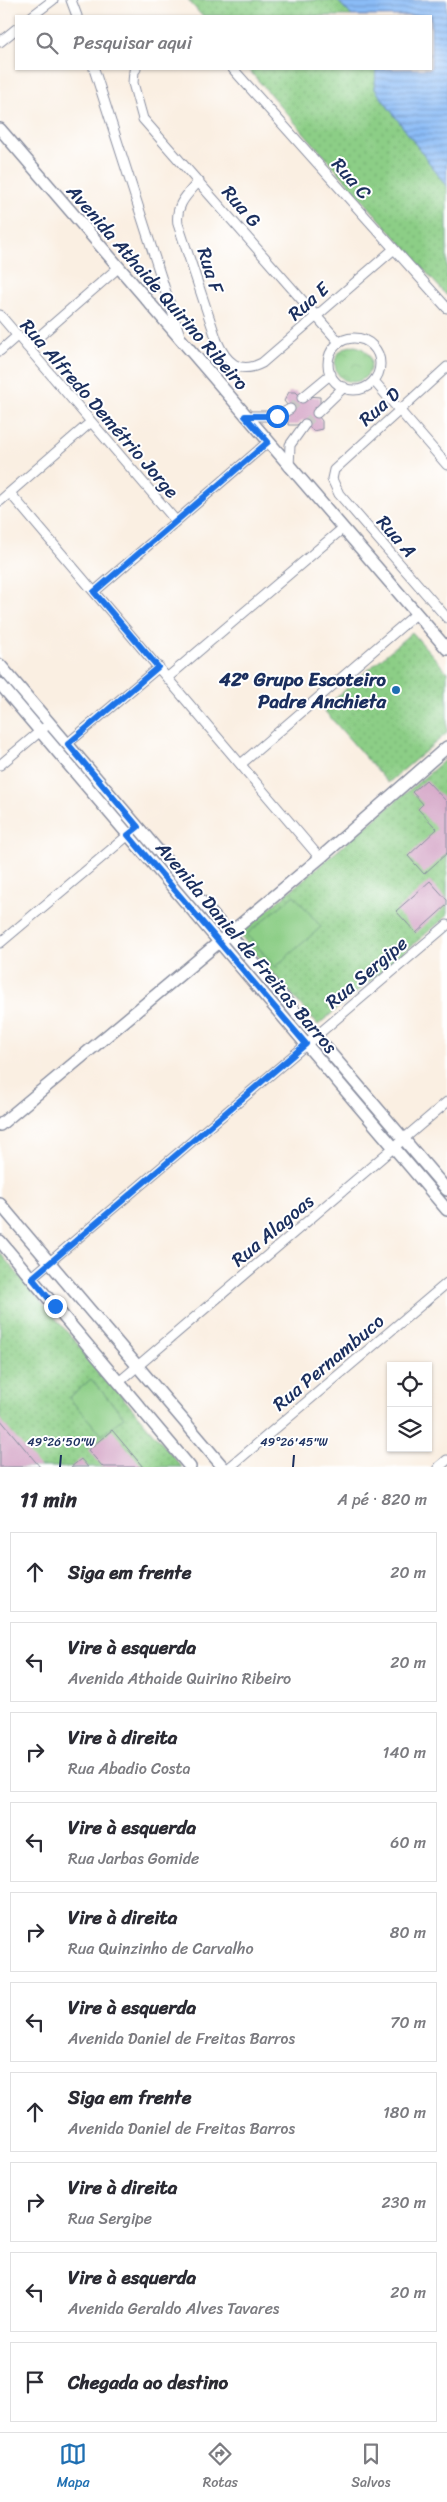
<!DOCTYPE html>
<html lang="pt">
<meta charset="utf-8">
<style>
:root{--surface:#fff;--page:#f2f2f3;--text:#2b2b33;--muted:#7c7c81;--line:#e1e1e2;--accent:#1f6fb2}
body{margin:0;font-family:Sriracha,sans-serif;background:var(--page);color:var(--text)}
.controls{position:absolute;right:15px;bottom:15px;display:grid;overflow:hidden;border-radius:0px;box-shadow:0 1px 4px #0004}
.controls button{width:45px;height:45px;display:grid;place-items:center;padding:0;border:0;border-bottom:1px solid var(--line);background:var(--surface);color:var(--text);font:25px sans-serif}
.stop{position:absolute;width:15px;height:15px;margin:-11px;border:4px solid #1a73e8;border-radius:50%;background:#fff}
.stop.end{background:#1a73e8;border-color:#fff;box-shadow:0 1px 5px #0008}
.list{margin:0;padding:0;list-style:none}
h2{display:flex;justify-content:space-between;align-items:center;height:65px;margin:0;padding:0 20px;font-size:21px}
h2 small{font-size:16px;font-weight:400;color:var(--muted)}
.list li{display:grid;grid-template-columns:32px 1fr auto;gap:15px;align-items:center;box-sizing:border-box;height:80px;margin:0 10px 10px;padding:0 10px;border:1px solid var(--line);border-radius:0px}
.list b{display:block;font-size:19px;white-space:nowrap}
.list p{margin:0;font-size:16px;white-space:nowrap;color:var(--muted)}
.list em{font-size:16px;font-style:normal;color:var(--muted)}
.icon{flex:none;width:28px;height:28px;fill:none;stroke:currentColor;stroke-width:2;stroke-linecap:round;stroke-linejoin:round}
.map{position:relative;flex:none;width:447px;height:1467px;overflow:hidden}
.search{position:absolute;background:var(--surface);box-shadow:0 1px 4px #0004;left:15px;right:15px;top:15px;height:55px;display:flex;align-items:center;gap:12px;box-sizing:border-box;padding:0 18px;border-radius:0px;color:var(--muted);font-size:19px}
.sheet{height:965px;background:var(--surface)}
nav{display:flex;justify-content:space-around;align-items:center;box-sizing:border-box;height:70px;border-top:1px solid var(--line);background:var(--surface);font-size:14px;color:var(--muted)}
nav a{display:grid;justify-items:center;gap:2px}
nav .on{color:var(--accent)}
.map>svg:first-child{display:block}
.grass{fill:url(#grass-dots);stroke:#547e72}
.park{fill:url(#park-crowns);stroke:#547e72}
.pitch{fill:#8cce86;stroke:#547e72}
.water{fill:url(#water-rules);stroke:#5275aa}
.building{fill:#d5a7c8}
.lines{fill:none;stroke-linecap:round;stroke-linejoin:round}
.minor-tunnel{stroke:#cdc9c8;stroke-width:9;stroke-dasharray:9 4.5;stroke-linecap:butt}
.minor-casing{stroke:#8a8fa0;stroke-width:11}
.tertiary-casing{stroke:#8a8fa0;stroke-width:14}
.minor{stroke:#fff;stroke-width:9}
.tertiary{stroke:#fff;stroke-width:11}
.route{stroke:#1a73e8;stroke-width:6}
.ticks{fill:none;stroke:#1b2f5e;stroke-width:2}
.poi-dot{fill:#1f6fb2;stroke:#fff;stroke-width:2}
.labels{text-anchor:middle;stroke-width:4;stroke-linejoin:round;paint-order:stroke}
.street-label{font-size:19px;fill:#1b2f5e;stroke:#fff}
.poi-label{font-size:19px;font-weight:bold;fill:#1b2f5e;stroke:#fff;text-anchor:end}
.ticks-label{font-size:12px;text-anchor:middle;fill:#1b2f5e;stroke:#fff;stroke-width:4;stroke-linejoin:round;paint-order:stroke}
</style>
<div class="map">
<svg width="447" height="1467" viewBox="0 0 447 1467">
<defs>
<pattern id="grass-dots" width="8" height="8" patternUnits="userSpaceOnUse" patternTransform="scale(1.25)"><rect width="8" height="8" fill="#8cce86"/><path d="M2 2h.1M6 6h.1" fill="none" stroke="#78b176" stroke-width="1.8" stroke-linecap="round"/></pattern>
<pattern id="park-crowns" width="20" height="18" patternUnits="userSpaceOnUse" patternTransform="scale(1.25)"><rect width="20" height="18" fill="#8cce86"/><path d="M2 6a3 3 0 1 1 6 0M12 15a3 3 0 1 1 6 0" fill="none" stroke="#78b176"/></pattern>
<pattern id="water-rules" width="6" height="5" patternUnits="userSpaceOnUse" patternTransform="scale(1.25)"><rect width="6" height="5" fill="#8abbf6"/><path d="M0 2.5h6" fill="none" stroke="#7098ca"/></pattern>
</defs>
<rect width="100%" height="100%" fill="#fff"/>
<filter id="ink" filterUnits="userSpaceOnUse"><feTurbulence type="fractalNoise" baseFrequency=".02" numOctaves="2"/><feDisplacementMap in="SourceGraphic" scale="10" xChannelSelector="R" yChannelSelector="G"/><feConvolveMatrix kernelMatrix="1 2 1 2 8 2 1 2 1" color-interpolation-filters="sRGB"/></filter>
<filter id="wash" filterUnits="userSpaceOnUse"><feTurbulence type="fractalNoise" baseFrequency=".0096" numOctaves="4" result="noise"/><feDisplacementMap in="SourceGraphic" scale="20" xChannelSelector="R" yChannelSelector="G"/><feGaussianBlur stdDeviation="1.12" result="paint"/><feColorMatrix in="noise" values="0 0 0 0 0 0 0 0 0 0 0 0 0 0 0 0 0 1.4 0 .05"/><feComposite in="paint" operator="in"/></filter>
<g filter="url(#wash)">
<rect width="100%" height="100%" fill="#faefe2"/>
<path class="grass" d="M 188,0 L 337,0 L 352,16 L 202,16 Z
M 248,69 L 376,69 L 375,89 L 447,187 L 447,296 Z
M 412,632 L 447,672 L 447,733 L 388,783 L 323,709 Z
M 447,758 L 447,916 L 318,1025 L 239,934 Z
M 0,1253 L 182,1467 L 0,1467 Z"/>
<path class="park" d="M335 364a18 18 0 1 1 36 0a18 18 0 1 1-36 0Z"/>
<path class="pitch" d="M 294,895 L 321,927 L 275,967 L 247,934 Z
M 91,1379 L 124,1417 L 102,1435 L 69,1398 Z"/>
<path class="water" d="M 337,0 L 447,0 L 447,187 L 375,89 L 376,69 L 431,69 L 431,16 L 352,16 Z"/>
<g id="blocks">
<path class="building" d="M 289,392 L 296,392 L 303,399 L 307,396 L 320,397 L 320,409 L 316,413 L 322,421 L 322,429 L 313,431 L 303,420 L 297,425 L 288,425 L 288,415 L 292,411 L 284,401 Z
M 426,780 L 447,802 L 447,853 L 424,874 L 408,856 L 437,829 L 418,809 L 423,804 L 412,792 Z
M 430,881 L 447,900 L 447,905 L 416,933 L 396,911 Z
M 0,1419 L 40,1467 L 0,1467 Z
M 112,1430 L 143,1467 L 103,1467 L 88,1450 Z
M 81,1459 L 88,1467 L 71,1467 Z"/>
</g>
</g>
<g filter="url(#ink)">
<use href="#blocks" fill-opacity="0" stroke="#8a8fa0" stroke-width="1"/>
<g class="lines">
<path class="minor-tunnel" d="M 290,409 L 302,398
M 305,424 L 317,413"/>
<defs>
<path id="minor" d="M 71,0 L 77,16
M 32,16 L 53,0
M 0,42 L 16,29
M 94,69 L 180,336
M 136,69 L 134,71 L 133,83 L 143,119 L 339,342
M 233,69 L 447,308
M 199,181 C 187,195 175,205 178,224 L 217,341 C 226,362 239,375 262,363 L 394,249
M 0,315 L 176,521
M328 364a26 26 0 1 1 52 0a26 26 0 1 1-52 0Z
M 27,347 L 118,268
M 0,351 L 17,336
M 447,367 L 334,470 L 332,479 L 339,494 L 447,618
M 374,381 L 447,465
M 302,398 L 331,374
M 317,413 L 344,387
M 245,416 L 277,416 L 290,409
M 289,467 L 290,445 L 305,424
M 10,493 L 320,858
M 0,501 L 91,422
M 94,592 L 268,442
M 167,678 L 342,529
M 67,744 L 159,667
M 241,764 L 416,614
M 0,765 L 44,728
M 0,943 L 132,832
M 31,1278 L 447,925
M 119,1382 L 447,1102
M 230,1467 L 447,1283
M 439,1467 L 447,1460"/>
<path id="tertiary" d="M 0,129 L 447,649
M 0,665 L 447,1190
M 0,684 L 447,1210
M 0,1125 L 320,858 L 447,747
M 0,1204 L 223,1467
M 0,1241 L 190,1467"/>
</defs>
<use href="#minor" class="minor-casing"/>
<use href="#tertiary" class="tertiary-casing"/>
<use href="#minor" class="minor"/>
<use href="#tertiary" class="tertiary"/>
</g>
</g>
<g class="lines" filter="url(#ink)">
<path class="route" d="M 55,1306 L 32,1278 L 306,1044 L 128,835 L 138,827 L 68,744 L 158,667 L 94,592 L 268,442 L 245,416 L 277,416"/>
</g>
<path class="ticks" d="M 60,1467 L 61,1455M 293,1467 L 294,1455"/>
<circle class="poi-dot" cx="396" cy="690" r="5"/>
<g class="labels">
<g class="street-label">
<text transform="translate(352 178) rotate(48)" y="7">Rua C</text>
<text transform="translate(242 206) rotate(49)" y="7">Rua G</text>
<text transform="translate(211 270) rotate(72)" y="7">Rua F</text>
<text transform="translate(158 287) rotate(49)" y="7">Avenida Athaide Quirino Ribeiro</text>
<text transform="translate(308 301) rotate(-41)" y="7">Rua E</text>
<text transform="translate(379 406) rotate(-42)" y="7">Rua D</text>
<text transform="translate(100 408) rotate(49)" y="7">Rua Alfredo Demétrio Jorge</text>
<text transform="translate(397 536) rotate(49)" y="7">Rua A</text>
<text transform="translate(247 947) rotate(50)" y="7">Avenida Daniel de Freitas Barros</text>
<text transform="translate(366 972) rotate(-40)" y="7">Rua Sergipe</text>
<text transform="translate(272 1230) rotate(-40)" y="7">Rua Alagoas</text>
<text transform="translate(328 1362) rotate(-40)" y="7">Rua Pernambuco</text>
</g>
<g class="poi-label">
<text x="386" y="686">42º Grupo Escoteiro<tspan x="386" dy="22">Padre Anchieta</tspan></text>
</g>
</g>
<g class="ticks-label">
<text x="61" y="1446">49°26'50"W</text>
<text x="294" y="1446">49°26'45"W</text>
</g>
</svg>
<div class="controls">
<button><svg class="icon" aria-label="locate" viewBox="0 0 24 24"><circle cx="12" cy="12" r="6"/><path d="M12 2v4M12 18v4M2 12h4M18 12h4"/></svg></button>
<button><svg class="icon" aria-label="layers" viewBox="0 0 24 24"><path d="M12 4l9 5-9 5-9-5zM3 14l9 5 9-5"/></svg></button>
</div>
<div class="stop" style="left:277px;top:416px"></div>
<div class="stop end" style="left:55px;top:1306px"></div>
<div class="search"><svg class="icon" aria-label="search" viewBox="0 0 24 24"><circle cx="10" cy="10" r="6"/><path d="M15 15l6 6"/></svg>Pesquisar aqui</div>
</div>
<section class="sheet">
<h2>11 min<small>A pé · 820 m</small></h2>
<ul class="list">
<li><svg class="icon" aria-label="ahead" viewBox="0 0 24 24"><path d="M12 20V5M6 11l6-6 6 6"/></svg><div><b>Siga em frente</b></div><em>20 m</em></li>
<li><svg class="icon" aria-label="left" viewBox="0 0 24 24"><path d="M17 20v-9H6M10 6l-5 5 5 5"/></svg><div><b>Vire à esquerda</b><p>Avenida Athaide Quirino Ribeiro</p></div><em>20 m</em></li>
<li><svg class="icon" aria-label="right" viewBox="0 0 24 24"><path d="M7 20v-9h11M14 6l5 5-5 5"/></svg><div><b>Vire à direita</b><p>Rua Abadio Costa</p></div><em>140 m</em></li>
<li><svg class="icon" aria-label="left" viewBox="0 0 24 24"><path d="M17 20v-9H6M10 6l-5 5 5 5"/></svg><div><b>Vire à esquerda</b><p>Rua Jarbas Gomide</p></div><em>60 m</em></li>
<li><svg class="icon" aria-label="right" viewBox="0 0 24 24"><path d="M7 20v-9h11M14 6l5 5-5 5"/></svg><div><b>Vire à direita</b><p>Rua Quinzinho de Carvalho</p></div><em>80 m</em></li>
<li><svg class="icon" aria-label="left" viewBox="0 0 24 24"><path d="M17 20v-9H6M10 6l-5 5 5 5"/></svg><div><b>Vire à esquerda</b><p>Avenida Daniel de Freitas Barros</p></div><em>70 m</em></li>
<li><svg class="icon" aria-label="ahead" viewBox="0 0 24 24"><path d="M12 20V5M6 11l6-6 6 6"/></svg><div><b>Siga em frente</b><p>Avenida Daniel de Freitas Barros</p></div><em>180 m</em></li>
<li><svg class="icon" aria-label="right" viewBox="0 0 24 24"><path d="M7 20v-9h11M14 6l5 5-5 5"/></svg><div><b>Vire à direita</b><p>Rua Sergipe</p></div><em>230 m</em></li>
<li><svg class="icon" aria-label="left" viewBox="0 0 24 24"><path d="M17 20v-9H6M10 6l-5 5 5 5"/></svg><div><b>Vire à esquerda</b><p>Avenida Geraldo Alves Tavares</p></div><em>20 m</em></li>
<li><svg class="icon" aria-label="arrive" viewBox="0 0 24 24"><path d="M6 21V4h12l-3 4 3 4H6"/></svg><div><b>Chegada ao destino</b></div></li>
</ul>
</section>
<nav>
<a class="on"><svg class="icon" aria-label="map" viewBox="0 0 24 24"><path d="M3 6l6-2 6 2 6-2v14l-6 2-6-2-6 2zM9 4v14M15 6v14"/></svg>Mapa</a>
<a><svg class="icon" aria-label="directions" viewBox="0 0 24 24"><path d="M12 3l9 9-9 9-9-9zM9 14v-3h6M13 9l2 2-2 2"/></svg>Rotas</a>
<a><svg class="icon" aria-label="saved" viewBox="0 0 24 24"><path d="M7 4h10v16l-5-4-5 4z"/></svg>Salvos</a>
</nav>
